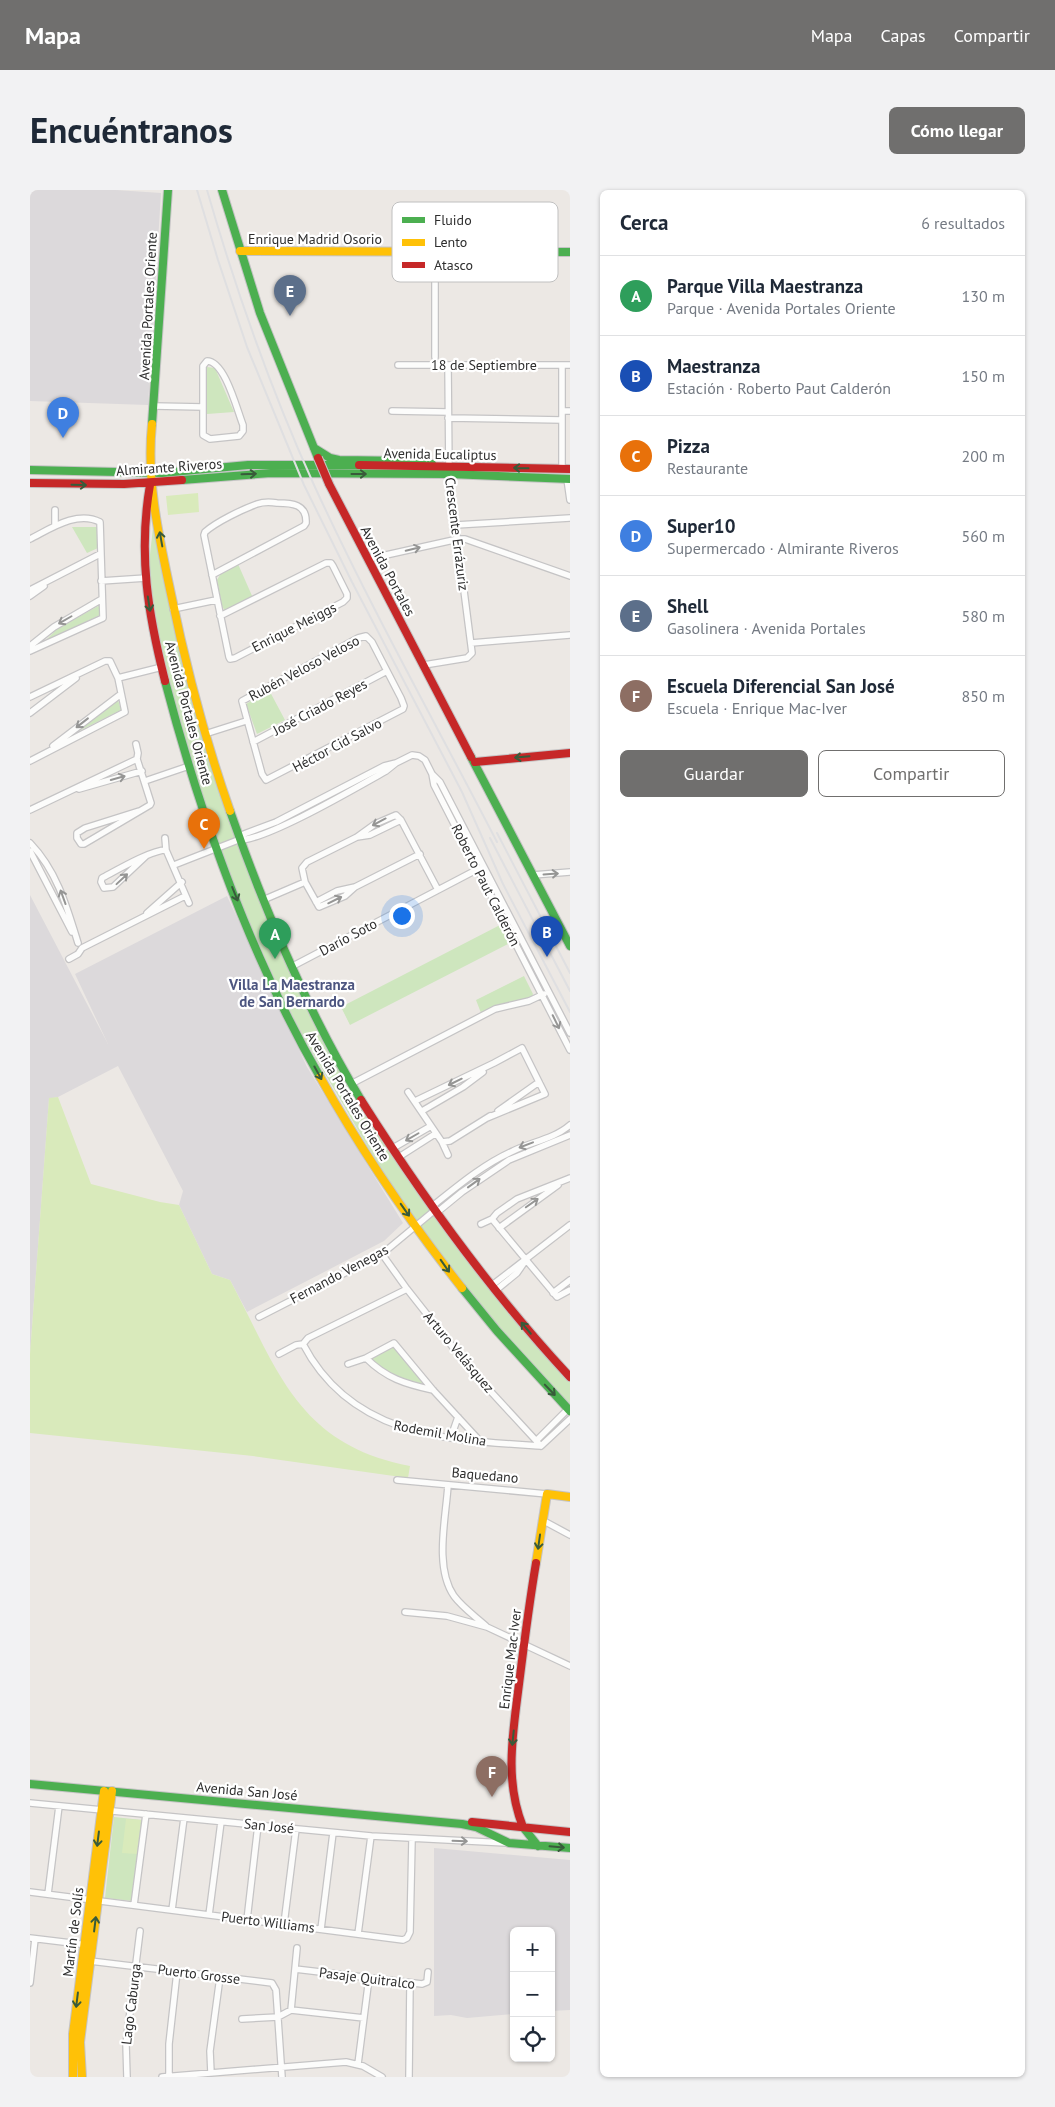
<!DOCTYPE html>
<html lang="es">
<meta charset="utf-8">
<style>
:root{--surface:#fff;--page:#f2f2f3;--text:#1f2937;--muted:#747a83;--line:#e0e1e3;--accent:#706f6e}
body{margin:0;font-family:"PT Sans",sans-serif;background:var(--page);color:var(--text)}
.controls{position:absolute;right:15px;bottom:15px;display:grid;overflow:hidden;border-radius:8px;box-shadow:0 1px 4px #0004}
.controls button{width:45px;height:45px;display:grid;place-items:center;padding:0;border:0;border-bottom:1px solid var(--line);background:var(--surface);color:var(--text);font:25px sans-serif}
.you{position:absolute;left:371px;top:725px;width:18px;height:18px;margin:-12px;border:4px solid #fff;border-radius:50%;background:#1a73e8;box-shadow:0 0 0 8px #1a73e833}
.badge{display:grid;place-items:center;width:32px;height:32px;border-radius:50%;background:var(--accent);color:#fff;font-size:16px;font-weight:700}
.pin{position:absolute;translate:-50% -41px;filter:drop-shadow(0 1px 2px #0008)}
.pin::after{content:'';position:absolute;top:26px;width:18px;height:15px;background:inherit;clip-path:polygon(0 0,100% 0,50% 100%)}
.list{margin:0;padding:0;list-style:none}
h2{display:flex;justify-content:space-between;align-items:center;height:65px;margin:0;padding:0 20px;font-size:21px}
h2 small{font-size:16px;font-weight:400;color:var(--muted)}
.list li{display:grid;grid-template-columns:32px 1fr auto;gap:15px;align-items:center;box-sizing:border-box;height:80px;padding:0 20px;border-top:1px solid var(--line)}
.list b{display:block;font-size:19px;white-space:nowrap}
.list p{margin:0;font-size:16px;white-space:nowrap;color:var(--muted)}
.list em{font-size:16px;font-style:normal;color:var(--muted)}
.actions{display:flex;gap:10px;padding:15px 20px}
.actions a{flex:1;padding:11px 0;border:1px solid var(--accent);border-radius:8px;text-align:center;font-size:18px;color:var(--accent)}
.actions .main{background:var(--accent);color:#fff}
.icon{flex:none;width:28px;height:28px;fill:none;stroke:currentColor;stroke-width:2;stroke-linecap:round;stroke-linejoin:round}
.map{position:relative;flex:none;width:540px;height:1887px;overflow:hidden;border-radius:8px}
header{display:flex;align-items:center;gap:30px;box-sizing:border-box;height:70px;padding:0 25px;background:var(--accent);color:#fff}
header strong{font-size:24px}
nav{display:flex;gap:28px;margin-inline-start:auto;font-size:18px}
.intro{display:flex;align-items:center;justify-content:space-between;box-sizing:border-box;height:120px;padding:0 30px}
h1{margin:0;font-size:35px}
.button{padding:12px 22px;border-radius:8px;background:var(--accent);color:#fff;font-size:18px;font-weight:700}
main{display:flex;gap:30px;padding:0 30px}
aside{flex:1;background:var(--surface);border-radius:8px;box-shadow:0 1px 4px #0004}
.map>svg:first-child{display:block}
.industrial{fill:#dcd9db}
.green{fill:#cee6be}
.pitch{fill:#d9eabb}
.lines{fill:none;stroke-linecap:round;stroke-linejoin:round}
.street-casing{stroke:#c5c4c5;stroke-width:8}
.fast-casing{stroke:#c5c4c5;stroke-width:10}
.slow-casing{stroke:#c5c4c5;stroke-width:10}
.jam-casing{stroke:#c5c4c5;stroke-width:10}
.street{stroke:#fcfcfb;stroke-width:5.5}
.fast{stroke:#4caf50;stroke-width:8}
.slow{stroke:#ffc107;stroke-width:8}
.jam{stroke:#c62828;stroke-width:8}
.rail{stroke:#dfdfe1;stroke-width:2}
.jam-bridge-casing{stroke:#c5c4c5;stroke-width:10;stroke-linecap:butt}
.jam-bridge{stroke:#c62828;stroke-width:8}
.oneway{stroke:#385b3a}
.oneway2{stroke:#959594}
.labels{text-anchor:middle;stroke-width:4.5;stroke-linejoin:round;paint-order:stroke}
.street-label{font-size:14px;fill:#2e2e2e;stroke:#fff}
.neighbourhood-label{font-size:15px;font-weight:bold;fill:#4d5680;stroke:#fff}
.key{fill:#fff;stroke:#c0c0c0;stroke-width:1}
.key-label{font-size:14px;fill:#2e2e2e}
</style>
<header>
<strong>Mapa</strong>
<nav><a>Mapa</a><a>Capas</a><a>Compartir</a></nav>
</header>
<div class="intro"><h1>Encuéntranos</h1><a class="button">Cómo llegar</a></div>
<main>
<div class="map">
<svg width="540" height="1887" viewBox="0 0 540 1887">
<rect width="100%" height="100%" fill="#ece8e4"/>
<path class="industrial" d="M 0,0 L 86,0 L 131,3 L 118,215 L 0,211 Z
M 0,705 L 78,854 L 45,784 L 197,706 L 277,877 L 373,1033 L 354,1051 L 217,1122 L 200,1090 L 182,1084 L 149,1015 L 153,1001 L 88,876 L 28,907 L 19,909 L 0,1164 Z
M 404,1658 L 540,1670 L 540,1820 L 521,1821 L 521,1741 L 484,1741 L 484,1824 L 437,1828 L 421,1825 L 404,1826 Z"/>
<path class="green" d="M 177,177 L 185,178 L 204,222 L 177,224 Z
M 123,336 L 127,336 L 150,463 L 176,558 L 222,693 L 285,832 L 400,1016 L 540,1189 L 540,1217 C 493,1165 445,1113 404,1057 C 369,1010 339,960 310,909 C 295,883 279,858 265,831 C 221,743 185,651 157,557 C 142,503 119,437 119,381 C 119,366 122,351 123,336 Z
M 42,337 L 68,337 L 68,358 L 57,363 Z
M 208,374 L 223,408 L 195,421 L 192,416 L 187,390 L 191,383 Z
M 70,415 L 70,425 L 14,452 L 27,439 Z
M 239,500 L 255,530 L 227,544 L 216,514 Z
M 88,510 L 91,520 L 43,544 Z
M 472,734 L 482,751 L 478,754 L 320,835 L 311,817 Z
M 494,786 L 503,804 L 502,807 L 488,812 L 470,814 L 451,823 L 446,810 Z
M 364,1157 L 396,1195 C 374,1191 356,1184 340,1169 Z
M 84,1627 L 112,1630 L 103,1711 L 75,1708 Z"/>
<path class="pitch" d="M 168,303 L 169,322 L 138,325 L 136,306 Z
M 28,907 L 61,994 L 130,1012 L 149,1015 L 182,1084 L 200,1090 C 248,1180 267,1254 380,1276 L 378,1288 L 223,1266 L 0,1243 L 0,1164 L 19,908 Z
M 96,1629 L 111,1630 L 107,1664 L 92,1663 Z"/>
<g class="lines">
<defs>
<path id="street" d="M 405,62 L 405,167
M 177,171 C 195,171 207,220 213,235 L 213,241 L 209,246 L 180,249 L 173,245 L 173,176 Z
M 368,175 L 540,175
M 124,216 L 173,217
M 362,221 L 418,222
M 532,221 L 540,221
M 418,228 L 532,230
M 532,279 L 532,175
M 537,289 L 540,310
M 25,320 L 25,336
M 426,335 L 540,328
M 0,349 C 20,339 47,320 70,332 L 73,428 L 0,461
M 338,369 L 428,349 L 435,349 L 540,386
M 182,385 L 274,336 L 276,333 C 277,314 262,313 247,313 C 240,312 233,312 227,314 C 213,319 186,332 175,342 L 174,345 L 199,467 L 200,469 L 205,468 L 313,412 L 317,408 L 317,404 L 303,376 L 301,373 L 296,373 L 190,426
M 71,391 L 116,388
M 0,400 L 70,364
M 0,406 L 14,396
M 143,419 L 186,410
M 336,446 L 342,452 L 371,508 L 374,516 L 373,519 L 236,590 L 232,584 L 212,511 L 328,448 Z
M 441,453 L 540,445
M 0,456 L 24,437 L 72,409
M 394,475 L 437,468 L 442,463 L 419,284 L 418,175
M 88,488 L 132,477
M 0,507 L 75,471 L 80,471 L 88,488 L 95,522 L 0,571
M 0,523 L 46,488
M 175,544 L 216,531
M 223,552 L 357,481
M 106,554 L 108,563 L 107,569 L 121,613 L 120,615 L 54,654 L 51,654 L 47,648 L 47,643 L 55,638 L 109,621
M 23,556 L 91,504
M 402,584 L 404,595 L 540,860
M 115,591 L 159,576
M 49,599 L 112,581
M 0,620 L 107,569
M 327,647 L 340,645 L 371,630
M 135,648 L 136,660 L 159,713
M 208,650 C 234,652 329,596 356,581 L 366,573
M 0,653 C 27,681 37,717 48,753
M 0,661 L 42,742
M 116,666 L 83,697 L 74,698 L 71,692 L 72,688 C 87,680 121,660 136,660
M 144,675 L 208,650 L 214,644 L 246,632 L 354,576 L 366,573 L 382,565 L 389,566 L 395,570 L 402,584 L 410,592 L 540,843
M 503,685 L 540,682
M 325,697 L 315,706 L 289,717 L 275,692 L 272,678 L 277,672 L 327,647 L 345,634 L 366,625 L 371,630 L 408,700
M 233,710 L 275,692
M 286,712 L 307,701 L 325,697 L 390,664
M 117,723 L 152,692
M 39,769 L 48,764 L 52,758 L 155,706
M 261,777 L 450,678
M 321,894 L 465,819 L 499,811 L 514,804
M 378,902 L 412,952 L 420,951 L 460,926
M 385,911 L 464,873 L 492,858 L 515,904 L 457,928
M 392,921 L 433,897 L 453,882
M 468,921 L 509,892
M 412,952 L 418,965
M 363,958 L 401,936
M 369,967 L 405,944
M 405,1020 L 410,1020 L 432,1002 L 479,970 L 540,945
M 462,1029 L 527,1107 L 540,1100
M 451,1034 L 462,1029 L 467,1023 L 487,1009 L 540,988
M 469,1038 L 528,995
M 352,1064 L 377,1099 L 440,1179 L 511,1256
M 461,1096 L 540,1035
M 465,1101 L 487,1083 L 496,1070
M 523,1103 L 540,1090
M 229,1127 L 352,1064 L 405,1020 L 405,1014 C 430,994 454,974 483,961 C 501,952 524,949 540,935
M 273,1154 C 322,1248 418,1250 511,1256 L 540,1229
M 249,1164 L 266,1155 L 273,1154 L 278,1148 L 377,1099
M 318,1174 L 336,1168
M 403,1200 C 375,1194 356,1188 336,1168 L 364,1153 L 403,1200 L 449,1250
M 421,1247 L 428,1227
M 507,1250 L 538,1219
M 367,1290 L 517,1304
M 418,1295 C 416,1328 404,1377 424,1406 C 433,1418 445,1426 456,1436
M 512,1330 L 540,1345
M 375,1422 L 417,1426 L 457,1437 L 540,1476
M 0,1613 L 341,1646 L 476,1653
M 0,1702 L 373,1750 L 377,1748 L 380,1742 L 382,1650
M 18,1704 L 29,1616
M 104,1715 L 116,1624
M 142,1720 L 154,1628
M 179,1725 L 191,1632
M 217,1730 L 228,1635
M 254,1734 L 266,1639
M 291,1739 L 303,1643
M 328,1744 L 341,1646
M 0,1748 L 58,1755
M 60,1771 L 242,1793 L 246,1800 L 252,1887
M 265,1779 L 392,1794 L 397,1792 L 398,1782
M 0,1793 L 5,1749
M 261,1820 L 267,1758
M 212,1829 L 248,1827 L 261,1820 L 334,1828
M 328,1874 L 339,1788
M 181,1883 L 180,1861 L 190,1787
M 139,1886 L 139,1854 L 147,1782
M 97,1887 L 96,1854 L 110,1741
M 132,1887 L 316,1872 L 333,1876 L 352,1887
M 379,1887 L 380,1793"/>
<path id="fast" d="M 192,0 L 230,123 L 288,268
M 474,62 L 540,62
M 122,234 L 138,0
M 284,258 L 300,268 L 309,270 L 380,271 L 402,274
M 0,280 L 132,283 L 218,275 L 329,275
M 152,290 L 241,283 L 419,284 L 540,289
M 135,491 C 171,628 219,764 290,887
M 441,567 L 540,756
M 200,621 C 235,721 276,819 331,910
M 432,1098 L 467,1141 L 540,1221
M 0,1594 L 432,1634 L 446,1637 L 479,1653 L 540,1658
M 493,1637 L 508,1656"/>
<path id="slow" d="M 210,61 L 474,62
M 122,234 C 116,291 129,347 141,404 C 156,477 175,550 200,621
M 290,887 C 331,960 380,1032 432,1098
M 506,1373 L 517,1304 L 540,1307
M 43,1887 L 43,1844 L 74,1601
M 52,1887 L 50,1852 L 82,1601"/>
<path id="jam" d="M 329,275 L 540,279
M 0,293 L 94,294 L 152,290
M 299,294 L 441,567
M 120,295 C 108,364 118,424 135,491
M 445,572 L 540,563
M 331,910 C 393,1008 461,1102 540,1187
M 442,1632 L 540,1642
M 493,1637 C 474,1590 483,1543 489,1494 C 494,1454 499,1414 506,1373"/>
</defs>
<use href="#street" class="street-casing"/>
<use href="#fast" class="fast-casing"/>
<use href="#slow" class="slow-casing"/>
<use href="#jam" class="jam-casing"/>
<use href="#street" class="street"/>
<use href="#fast" class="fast"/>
<use href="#slow" class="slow"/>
<use href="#jam" class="jam"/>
<path class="rail" d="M 167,0 L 188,70 L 217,157 L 274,295 L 322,392 L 432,602 L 473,694 L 540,822
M 177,0 C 206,101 241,200 284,295 C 340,417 406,534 467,652
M 467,643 L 540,783
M 460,648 L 540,801"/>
<defs>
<path id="jam-bridge" d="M 288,268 L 299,294"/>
</defs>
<use href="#jam-bridge" class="jam-bridge-casing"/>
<use href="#jam-bridge" class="jam-bridge"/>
</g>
<defs><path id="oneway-shaft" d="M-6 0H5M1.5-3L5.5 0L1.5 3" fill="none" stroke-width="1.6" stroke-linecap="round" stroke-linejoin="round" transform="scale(1.25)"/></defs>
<g class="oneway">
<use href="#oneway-shaft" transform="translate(491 278) rotate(-179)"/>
<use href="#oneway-shaft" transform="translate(219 284) rotate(-2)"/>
<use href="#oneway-shaft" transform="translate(329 284)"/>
<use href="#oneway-shaft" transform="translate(49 295) rotate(1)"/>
<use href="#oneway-shaft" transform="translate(131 349) rotate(-100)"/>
<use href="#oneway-shaft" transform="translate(119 414) rotate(81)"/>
<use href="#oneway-shaft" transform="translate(492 567) rotate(175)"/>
<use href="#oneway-shaft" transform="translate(205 704) rotate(68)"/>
<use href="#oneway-shaft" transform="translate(288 883) rotate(61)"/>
<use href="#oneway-shaft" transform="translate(375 1020) rotate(55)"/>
<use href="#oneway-shaft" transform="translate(415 1076) rotate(55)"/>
<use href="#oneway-shaft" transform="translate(496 1138) rotate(-130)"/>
<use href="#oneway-shaft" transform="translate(520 1200) rotate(46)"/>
<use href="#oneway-shaft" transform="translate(509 1352) rotate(98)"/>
<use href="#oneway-shaft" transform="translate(483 1548) rotate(96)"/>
<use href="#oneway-shaft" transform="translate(68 1649) rotate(97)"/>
<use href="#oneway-shaft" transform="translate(527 1657) rotate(5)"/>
<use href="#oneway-shaft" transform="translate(65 1734) rotate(-83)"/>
<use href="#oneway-shaft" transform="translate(47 1810) rotate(97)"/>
</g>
<g class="oneway2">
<use href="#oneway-shaft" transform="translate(383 359) rotate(-13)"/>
<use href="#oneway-shaft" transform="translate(35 430) rotate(150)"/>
<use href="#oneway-shaft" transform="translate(52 533) rotate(142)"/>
<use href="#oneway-shaft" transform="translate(88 588) rotate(-16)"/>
<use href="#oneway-shaft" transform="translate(349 632) rotate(152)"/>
<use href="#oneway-shaft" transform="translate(521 684) rotate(-4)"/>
<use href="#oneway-shaft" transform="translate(92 689) rotate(-43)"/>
<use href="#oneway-shaft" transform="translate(33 707) rotate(-110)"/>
<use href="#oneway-shaft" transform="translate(305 710) rotate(-26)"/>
<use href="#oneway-shaft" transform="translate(526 832) rotate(64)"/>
<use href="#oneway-shaft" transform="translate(425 892) rotate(154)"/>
<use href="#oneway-shaft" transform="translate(382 947) rotate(150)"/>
<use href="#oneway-shaft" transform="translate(496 955) rotate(159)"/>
<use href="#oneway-shaft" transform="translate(444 993) rotate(-36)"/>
<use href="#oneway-shaft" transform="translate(502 1013) rotate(-35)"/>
<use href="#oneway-shaft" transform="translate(430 1651) rotate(2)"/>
</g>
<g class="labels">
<g class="street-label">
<text x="285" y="54">Enrique Madrid Osorio</text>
<text transform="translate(118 116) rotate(-87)" y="5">Avenida Portales Oriente</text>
<text x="454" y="180">18 de Septiembre</text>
<text transform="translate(410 264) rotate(1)" y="5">Avenida Eucaliptus</text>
<text transform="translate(139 277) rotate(-4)" y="5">Almirante Riveros</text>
<text transform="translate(427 344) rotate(83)" y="5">Crescente Errázuriz</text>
<text transform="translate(358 381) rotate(62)" y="5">Avenida Portales</text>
<text transform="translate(264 437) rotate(-27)" y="5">Enrique Meiggs</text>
<text transform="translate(274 478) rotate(-28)" y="5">Rubén Veloso Veloso</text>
<text transform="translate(290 517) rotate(-28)" y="5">José Criado Reyes</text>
<text transform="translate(159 523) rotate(75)" y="5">Avenida Portales Oriente</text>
<text transform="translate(307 555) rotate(-28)" y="5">Héctor Cid Salvo</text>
<text transform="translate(456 695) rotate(63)" y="5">Roberto Paut Calderón</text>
<text transform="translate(318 747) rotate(-28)" y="5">Darío Soto</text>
<text transform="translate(318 906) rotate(59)" y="5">Avenida Portales Oriente</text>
<text transform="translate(309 1084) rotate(-28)" y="5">Fernando Venegas</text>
<text transform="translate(429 1162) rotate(50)" y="5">Arturo Velásquez</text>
<text transform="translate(410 1243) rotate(10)" y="5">Rodemil Molina</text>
<text transform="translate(455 1285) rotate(5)" y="5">Baquedano</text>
<text transform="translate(480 1469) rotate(-83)" y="5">Enrique Mac-Iver</text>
<text transform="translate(217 1601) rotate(5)" y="5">Avenida San José</text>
<text transform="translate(239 1636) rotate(6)" y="5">San José</text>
<text transform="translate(238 1732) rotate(7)" y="5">Puerto Williams</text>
<text transform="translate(43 1742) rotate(-83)" y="5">Martín de Solís</text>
<text transform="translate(169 1784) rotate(7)" y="5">Puerto Grosse</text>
<text transform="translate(337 1788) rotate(7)" y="5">Pasaje Quitralco</text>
<text transform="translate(101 1814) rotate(-83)" y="5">Lago Caburga</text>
</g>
<g class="neighbourhood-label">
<text x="262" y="800">Villa La Maestranza<tspan x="262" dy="17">de San Bernardo</tspan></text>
</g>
</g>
<rect x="362" y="12" width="166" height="80" rx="8" class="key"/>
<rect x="372" y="27" width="23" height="6" fill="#4caf50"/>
<rect x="372" y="49" width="23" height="7" fill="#ffc107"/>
<rect x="372" y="72" width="23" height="6" fill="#c62828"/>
<g class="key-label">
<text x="404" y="35">Fluido</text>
<text x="404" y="57">Lento</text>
<text x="404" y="80">Atasco</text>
</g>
</svg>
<div class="controls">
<button>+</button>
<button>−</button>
<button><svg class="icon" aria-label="locate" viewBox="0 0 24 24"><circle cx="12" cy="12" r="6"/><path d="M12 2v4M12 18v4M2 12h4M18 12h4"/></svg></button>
</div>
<div class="you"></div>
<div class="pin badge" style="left:245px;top:769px;background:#2e9e5b">A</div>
<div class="pin badge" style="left:517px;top:767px;background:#1a4fb4">B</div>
<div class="pin badge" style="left:174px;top:659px;background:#e8710a">C</div>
<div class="pin badge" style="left:33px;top:248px;background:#3f7fe0">D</div>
<div class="pin badge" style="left:260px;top:126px;background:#5c6f8a">E</div>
<div class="pin badge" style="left:462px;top:1607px;background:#8d6e63">F</div>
</div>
<aside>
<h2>Cerca<small>6 resultados</small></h2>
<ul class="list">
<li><span class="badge" style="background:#2e9e5b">A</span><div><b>Parque Villa Maestranza</b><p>Parque · Avenida Portales Oriente</p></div><em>130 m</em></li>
<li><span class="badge" style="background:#1a4fb4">B</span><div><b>Maestranza</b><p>Estación · Roberto Paut Calderón</p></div><em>150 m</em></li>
<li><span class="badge" style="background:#e8710a">C</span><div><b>Pizza</b><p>Restaurante</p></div><em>200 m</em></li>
<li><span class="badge" style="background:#3f7fe0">D</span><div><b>Super10</b><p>Supermercado · Almirante Riveros</p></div><em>560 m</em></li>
<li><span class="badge" style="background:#5c6f8a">E</span><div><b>Shell</b><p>Gasolinera · Avenida Portales</p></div><em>580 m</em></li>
<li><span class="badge" style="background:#8d6e63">F</span><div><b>Escuela Diferencial San José</b><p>Escuela · Enrique Mac-Iver</p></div><em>850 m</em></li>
</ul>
<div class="actions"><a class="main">Guardar</a><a>Compartir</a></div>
</aside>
</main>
